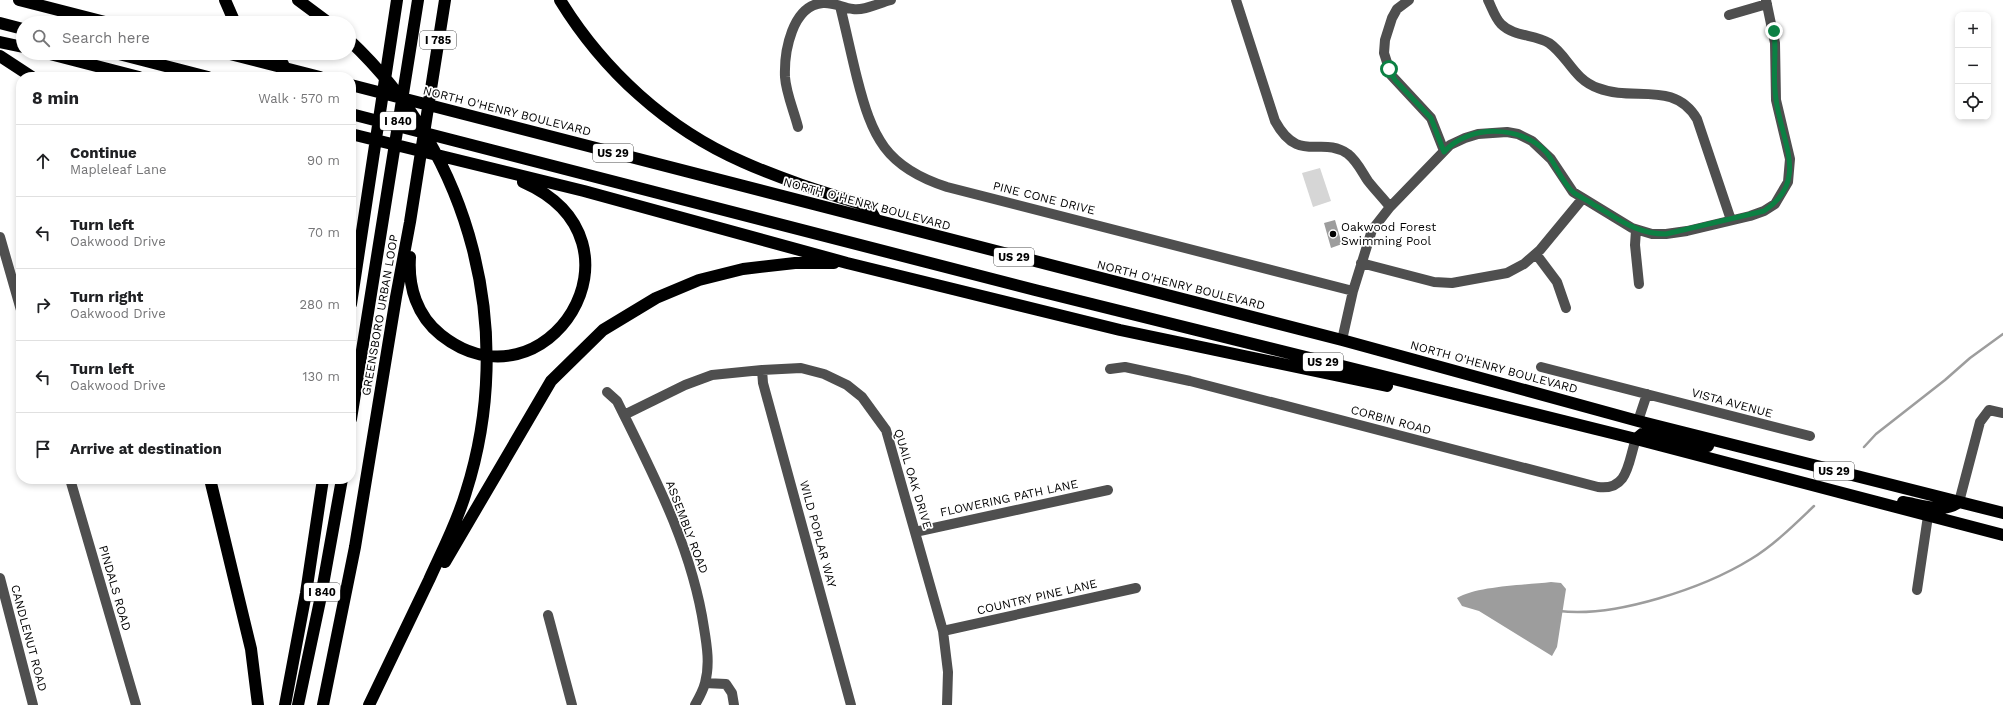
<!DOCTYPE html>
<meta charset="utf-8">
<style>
:root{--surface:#fff;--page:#f6f6f6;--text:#202124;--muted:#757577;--line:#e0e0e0}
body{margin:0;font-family:"Work Sans",sans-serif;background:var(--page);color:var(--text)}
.controls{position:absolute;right:12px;top:12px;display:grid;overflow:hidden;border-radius:8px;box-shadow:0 2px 6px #0003}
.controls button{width:36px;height:36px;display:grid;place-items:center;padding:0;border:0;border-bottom:1px solid var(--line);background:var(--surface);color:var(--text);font:20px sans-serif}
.stop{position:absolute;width:12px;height:12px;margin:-9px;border:3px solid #0b8043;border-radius:50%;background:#fff}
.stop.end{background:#0b8043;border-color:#fff;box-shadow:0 1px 4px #0008}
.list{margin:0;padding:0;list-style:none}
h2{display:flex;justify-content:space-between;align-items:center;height:52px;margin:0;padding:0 16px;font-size:17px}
h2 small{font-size:13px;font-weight:400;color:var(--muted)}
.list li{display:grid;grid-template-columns:26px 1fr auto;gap:12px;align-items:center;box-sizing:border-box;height:72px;padding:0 16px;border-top:1px solid var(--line)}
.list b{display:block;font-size:15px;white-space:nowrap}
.list p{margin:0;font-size:13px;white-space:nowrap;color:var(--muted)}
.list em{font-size:13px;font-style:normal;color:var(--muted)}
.icon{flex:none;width:22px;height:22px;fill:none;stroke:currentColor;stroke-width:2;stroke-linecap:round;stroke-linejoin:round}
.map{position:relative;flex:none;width:2003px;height:705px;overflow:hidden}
.search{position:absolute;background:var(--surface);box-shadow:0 2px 6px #0003;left:16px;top:16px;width:340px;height:44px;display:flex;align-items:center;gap:10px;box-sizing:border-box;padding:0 14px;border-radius:22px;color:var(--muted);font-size:15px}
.panel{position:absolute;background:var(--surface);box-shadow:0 2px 6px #0003;left:16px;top:72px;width:340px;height:412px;border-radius:16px}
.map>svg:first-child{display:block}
.green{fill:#d6d6d6}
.water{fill:#9d9d9d}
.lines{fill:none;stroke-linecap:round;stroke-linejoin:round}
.stream{stroke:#9d9d9d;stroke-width:2.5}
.minor{stroke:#4f4f4f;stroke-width:10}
.highway{stroke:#000;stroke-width:12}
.route{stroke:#0b8043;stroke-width:5}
.poi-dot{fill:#000;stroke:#fff;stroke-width:1.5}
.labels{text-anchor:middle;stroke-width:3.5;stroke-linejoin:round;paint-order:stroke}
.shield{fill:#fff;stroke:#4c4c4c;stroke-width:1}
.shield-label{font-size:11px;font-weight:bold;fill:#000}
.street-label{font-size:12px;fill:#000;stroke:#fff}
.poi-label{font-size:12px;fill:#000;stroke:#fff;text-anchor:start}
</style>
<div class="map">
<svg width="2003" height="705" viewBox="0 0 2003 705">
<rect width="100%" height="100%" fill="#fff"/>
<path class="green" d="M 1320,168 L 1331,201 L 1313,207 L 1302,173 Z"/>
<path class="water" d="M 1335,220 L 1342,244 L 1331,248 L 1324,223 Z
M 1551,582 L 1561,583 L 1566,589 L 1557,647 L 1552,656 L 1479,611 L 1462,606 L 1457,598 C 1477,586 1526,585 1551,582 Z"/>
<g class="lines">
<path class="stream" d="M 1864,447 L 1876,434 L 1945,380 L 1970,358 L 2003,334
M 1559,611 C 1615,618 1704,588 1751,559 C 1774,545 1794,525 1814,506"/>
<path class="minor" d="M 1236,0 L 1275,121 C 1299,165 1321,135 1348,154 C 1357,161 1362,172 1368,181 C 1375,190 1383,198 1390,207
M 1409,0 L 1397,9 L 1392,18 L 1385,40 L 1384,53 L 1391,75 L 1431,118 L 1444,151
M 1488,0 C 1492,8 1495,18 1501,24 C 1514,37 1534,34 1549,43 C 1568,56 1573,79 1598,88 C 1633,102 1674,80 1697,119 L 1731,220
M 840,6 C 846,30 851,54 857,78 C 872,137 885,167 947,187 L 1353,291
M 1729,15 L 1767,4
M 798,127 C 794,111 786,93 785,77 C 784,52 792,5 823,3 C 833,2 843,8 853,9 C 864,11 879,3 891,0
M 1636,230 L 1635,245 L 1639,284
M 0,237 L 21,310
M 1536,254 L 1557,282 L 1566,308
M 1361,263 L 1434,282 L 1452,283 L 1507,273 L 1524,264 L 1540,250 L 1583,198
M 1342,340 L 1353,291 L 1372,230 L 1390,207 L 1450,145 L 1465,138 L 1478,134 L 1507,132 L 1518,134 L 1532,141 L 1551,159 L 1573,192 L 1632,228 L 1652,234 L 1666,234 L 1687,231 L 1750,216 L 1764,211 L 1775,204 L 1788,182 L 1790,159 L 1776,100 L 1775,43 L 1766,0
M 1541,367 L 1810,436
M 1110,369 L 1125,367 L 1190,381 L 1598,487 C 1629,491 1628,461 1636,439
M 762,370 L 763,383 L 851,705
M 607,392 L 617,401 C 653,474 692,547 704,628 C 707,646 710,665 705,683 C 703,691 699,698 695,705
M 624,415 L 685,385 L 712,375 L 762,370 L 801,368 L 824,374 L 847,385 L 862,397 L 886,430 L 943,631 L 948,672 L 947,705
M 1638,421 L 1647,394
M 70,479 L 136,705
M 1959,502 L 1980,422 L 1989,410 L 2003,413
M 915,532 L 1108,490
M 0,578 L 33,705
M 1917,590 L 1928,516
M 548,615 L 572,705
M 943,631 L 1136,588
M 705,683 L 726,684 L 732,693 L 734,705"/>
<path class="highway" d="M 19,0 L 109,23
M 225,0 L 235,23
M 298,0 L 329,23
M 560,0 C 603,70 667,129 743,162 C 783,180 826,193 868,206 L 876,220
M 0,23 L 23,29
M 349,40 C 472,155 517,332 466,492 C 457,523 442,551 429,580 C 409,622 389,663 369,705
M 0,42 L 23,47
M 46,53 L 139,77
M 115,53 L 208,77
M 226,53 L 320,77
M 265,53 L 283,64
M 0,56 L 32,77
M 351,85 L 1342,340 L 1638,421 L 2003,513
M 351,114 L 1035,290 L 1636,439 L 2003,535
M 351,134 L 584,191 L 847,263 L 1120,330 L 1387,386
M 410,257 C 408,287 417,316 441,335 C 545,417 659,242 523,182
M 351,304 L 397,0
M 351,419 L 418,0
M 1636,439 L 1642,434 L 1651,434 L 1708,446
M 210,479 L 251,649 L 258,705
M 1903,502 C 1921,505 1943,514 1959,502
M 445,562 L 551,381 L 603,330 L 656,298 L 699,280 L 743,269 L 795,263 L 834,263
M 285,705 L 306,593 L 323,479
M 298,705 L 321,596 L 342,479
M 323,705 L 355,547 L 396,297 L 410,222 L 445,0"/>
</g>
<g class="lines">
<path class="route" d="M 1389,69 L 1395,80 L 1431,118 L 1444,152 C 1469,124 1521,125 1546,152 C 1556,164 1561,181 1573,192 C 1579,197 1588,200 1594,205 C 1619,219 1636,234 1666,234 L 1764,211 C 1810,181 1781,141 1776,99 C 1772,76 1777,54 1774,31"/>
</g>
<circle class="poi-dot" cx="1333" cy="234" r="4"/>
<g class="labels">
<g class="shield">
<rect x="420" y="31" width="36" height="18" rx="3"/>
<rect x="380" y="112" width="36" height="18" rx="3"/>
<rect x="593" y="144" width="40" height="18" rx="3"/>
<rect x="994" y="248" width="40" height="18" rx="3"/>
<rect x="1303" y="353" width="40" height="18" rx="3"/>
<rect x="1814" y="462" width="40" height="18" rx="3"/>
<rect x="304" y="583" width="36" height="18" rx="3"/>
</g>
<g class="shield-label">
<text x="438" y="44">I 785</text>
<text x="398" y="125">I 840</text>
<text x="613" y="157">US 29</text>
<text x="1014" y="261">US 29</text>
<text x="1323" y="366">US 29</text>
<text x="1834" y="475">US 29</text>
<text x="322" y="596">I 840</text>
</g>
<g class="street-label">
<text transform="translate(507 111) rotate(14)" y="4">NORTH O'HENRY BOULEVARD</text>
<text transform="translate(1044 198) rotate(14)" y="4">PINE CONE DRIVE</text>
<text transform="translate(867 204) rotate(15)" y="4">NORTH O'HENRY BOULEVARD</text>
<text transform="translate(1181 285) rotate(14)" y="4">NORTH O'HENRY BOULEVARD</text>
<text transform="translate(380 315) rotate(-80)" y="4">GREENSBORO URBAN LOOP</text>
<text transform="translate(1494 367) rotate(15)" y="4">NORTH O'HENRY BOULEVARD</text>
<text transform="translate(1732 403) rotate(15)" y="4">VISTA AVENUE</text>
<text transform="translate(1391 420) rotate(15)" y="4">CORBIN ROAD</text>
<text transform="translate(913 479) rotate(73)" y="4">QUAIL OAK DRIVE</text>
<text transform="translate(1009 498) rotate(-12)" y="4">FLOWERING PATH LANE</text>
<text transform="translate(687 527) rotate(69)" y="4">ASSEMBLY ROAD</text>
<text transform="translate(818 534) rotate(75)" y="4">WILD POPLAR WAY</text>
<text transform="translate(115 588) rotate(74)" y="4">PINDALS ROAD</text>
<text transform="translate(1037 597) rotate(-13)" y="4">COUNTRY PINE LANE</text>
<text transform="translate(29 638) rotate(75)" y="4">CANDLENUT ROAD</text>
</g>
<g class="poi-label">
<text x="1341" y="231">Oakwood Forest<tspan x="1341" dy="14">Swimming Pool</tspan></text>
</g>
</g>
</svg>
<div class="controls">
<button>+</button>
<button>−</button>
<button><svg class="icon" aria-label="locate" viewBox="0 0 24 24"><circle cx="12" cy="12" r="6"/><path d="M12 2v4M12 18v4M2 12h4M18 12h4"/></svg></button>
</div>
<div class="stop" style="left:1389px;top:69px"></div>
<div class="stop end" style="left:1774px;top:31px"></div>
<div class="search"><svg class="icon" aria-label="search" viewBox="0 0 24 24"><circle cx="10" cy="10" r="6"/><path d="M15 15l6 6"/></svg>Search here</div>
<section class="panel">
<h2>8 min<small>Walk · 570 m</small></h2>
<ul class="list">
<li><svg class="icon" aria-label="ahead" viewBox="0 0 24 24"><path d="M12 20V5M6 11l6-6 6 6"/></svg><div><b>Continue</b><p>Mapleleaf Lane</p></div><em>90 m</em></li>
<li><svg class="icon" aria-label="left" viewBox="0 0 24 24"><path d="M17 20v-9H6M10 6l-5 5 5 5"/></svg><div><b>Turn left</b><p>Oakwood Drive</p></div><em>70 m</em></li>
<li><svg class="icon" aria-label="right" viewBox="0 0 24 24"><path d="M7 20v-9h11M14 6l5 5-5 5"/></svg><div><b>Turn right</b><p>Oakwood Drive</p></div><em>280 m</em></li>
<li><svg class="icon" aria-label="left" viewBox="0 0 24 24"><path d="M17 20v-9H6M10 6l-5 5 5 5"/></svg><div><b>Turn left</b><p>Oakwood Drive</p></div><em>130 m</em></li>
<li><svg class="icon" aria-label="arrive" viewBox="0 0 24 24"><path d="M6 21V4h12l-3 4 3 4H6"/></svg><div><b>Arrive at destination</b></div></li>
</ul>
</section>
</div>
